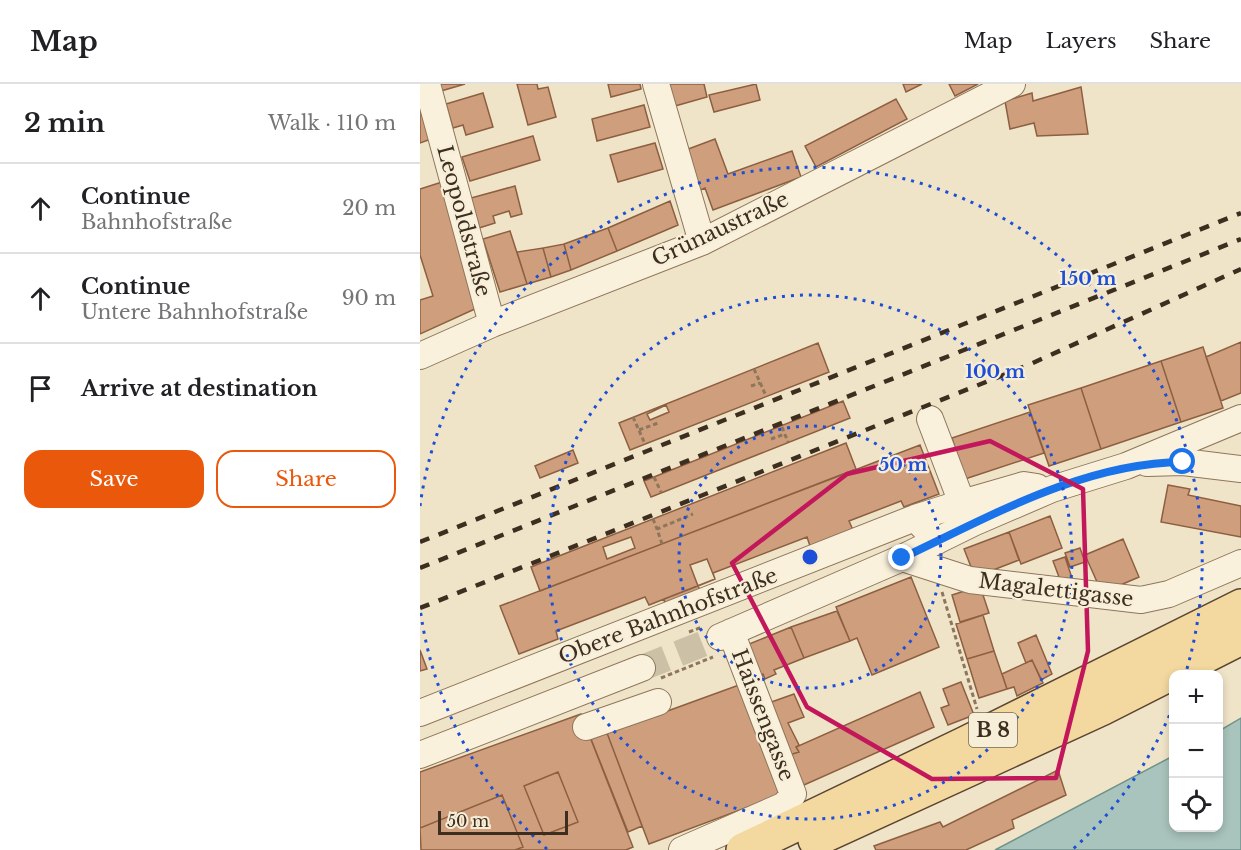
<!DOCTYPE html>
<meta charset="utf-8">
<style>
:root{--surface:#fff;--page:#f2f2f2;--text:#202124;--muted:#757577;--line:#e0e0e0;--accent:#ea580c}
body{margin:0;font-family:"Libre Baskerville",serif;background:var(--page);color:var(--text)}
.controls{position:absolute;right:18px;bottom:18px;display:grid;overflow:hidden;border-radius:12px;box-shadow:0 3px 9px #0003}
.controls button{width:54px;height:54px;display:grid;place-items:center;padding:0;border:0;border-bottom:2px solid var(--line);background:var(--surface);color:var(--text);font:30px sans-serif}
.scale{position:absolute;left:18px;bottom:15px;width:130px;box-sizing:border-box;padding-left:6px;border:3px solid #3d2e20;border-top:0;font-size:16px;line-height:21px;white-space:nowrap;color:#3d2e20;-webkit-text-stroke:4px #f7eed8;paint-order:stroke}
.stop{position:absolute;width:18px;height:18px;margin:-14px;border:4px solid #1a73e8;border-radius:50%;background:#fff}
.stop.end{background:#1a73e8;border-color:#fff;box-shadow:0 2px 6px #0008}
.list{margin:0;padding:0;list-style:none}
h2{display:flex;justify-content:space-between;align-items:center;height:78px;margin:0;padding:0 24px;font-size:26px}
h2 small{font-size:20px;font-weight:400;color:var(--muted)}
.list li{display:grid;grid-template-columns:39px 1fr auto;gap:18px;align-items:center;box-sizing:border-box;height:90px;padding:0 24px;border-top:2px solid var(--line)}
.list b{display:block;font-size:22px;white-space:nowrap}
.list p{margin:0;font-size:20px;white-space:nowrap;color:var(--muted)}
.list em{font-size:20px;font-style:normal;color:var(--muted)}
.actions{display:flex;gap:12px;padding:18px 24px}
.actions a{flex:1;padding:14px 0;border:2px solid var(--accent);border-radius:18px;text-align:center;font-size:21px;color:var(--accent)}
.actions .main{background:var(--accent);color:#fff}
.icon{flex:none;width:33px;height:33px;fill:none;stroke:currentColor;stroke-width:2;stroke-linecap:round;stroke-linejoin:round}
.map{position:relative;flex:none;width:821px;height:766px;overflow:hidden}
header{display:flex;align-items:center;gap:36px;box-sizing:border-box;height:84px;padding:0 30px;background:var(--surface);border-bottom:2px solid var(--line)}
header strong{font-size:28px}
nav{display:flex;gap:33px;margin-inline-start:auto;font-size:21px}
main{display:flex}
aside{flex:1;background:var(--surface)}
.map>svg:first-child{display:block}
.water{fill:#a9c4bc;stroke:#6f938a;stroke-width:1.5}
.building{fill:#cf9f7d;stroke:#8d5f41;stroke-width:1.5;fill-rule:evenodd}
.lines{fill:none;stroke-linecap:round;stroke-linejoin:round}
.minor-tunnel{stroke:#ccc0a6;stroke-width:26;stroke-dasharray:26 13;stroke-linecap:butt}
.minor-casing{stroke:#8d765c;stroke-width:28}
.major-casing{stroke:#5b4430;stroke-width:36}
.path{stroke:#8d765c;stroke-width:3;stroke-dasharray:4.5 3;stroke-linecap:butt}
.minor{stroke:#faf1dc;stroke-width:26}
.major{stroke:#f3d9a0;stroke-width:33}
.rail{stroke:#3d2e20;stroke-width:4.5;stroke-dasharray:10 10;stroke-linecap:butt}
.route{stroke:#1a73e8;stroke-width:8}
.marked{fill:none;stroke:#c2185b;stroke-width:4.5;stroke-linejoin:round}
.ring{fill:none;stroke:#1d4ed8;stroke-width:3;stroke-dasharray:3 6}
.labels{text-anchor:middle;stroke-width:4.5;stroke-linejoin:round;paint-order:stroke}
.shield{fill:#f7eed8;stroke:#756857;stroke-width:1.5}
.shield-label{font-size:20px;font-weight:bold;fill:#3d2e20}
.street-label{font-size:21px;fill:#3d2e20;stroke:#f7eed8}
.centre{fill:#1d4ed8;stroke:#f7eed8;stroke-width:3}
.ring-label{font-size:18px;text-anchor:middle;font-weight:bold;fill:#1d4ed8;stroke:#f7eed8;stroke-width:4.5;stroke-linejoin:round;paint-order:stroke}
</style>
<header>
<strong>Map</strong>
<nav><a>Map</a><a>Layers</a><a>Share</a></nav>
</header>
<main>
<aside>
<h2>2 min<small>Walk · 110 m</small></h2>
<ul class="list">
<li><svg class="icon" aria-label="ahead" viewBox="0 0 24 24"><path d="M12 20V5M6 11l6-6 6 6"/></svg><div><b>Continue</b><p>Bahnhofstraße</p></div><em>20 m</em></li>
<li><svg class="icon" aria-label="ahead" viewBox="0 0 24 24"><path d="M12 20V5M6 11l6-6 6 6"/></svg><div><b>Continue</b><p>Untere Bahnhofstraße</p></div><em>90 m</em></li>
<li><svg class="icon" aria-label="arrive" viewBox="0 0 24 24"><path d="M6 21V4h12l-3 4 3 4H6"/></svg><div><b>Arrive at destination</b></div></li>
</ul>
<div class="actions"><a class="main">Save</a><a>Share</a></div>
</aside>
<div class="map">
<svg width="821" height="766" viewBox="0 0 821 766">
<rect width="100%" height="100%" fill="#f0e4c8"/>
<path class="water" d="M 821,634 L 821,766 L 575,766 L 753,672 L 754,744 L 798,744 L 799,647 Z"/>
<path class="building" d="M 19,0 L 45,0 L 21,7 Z
M 97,0 L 117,0 L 118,5 L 128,3 L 136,33 L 108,41 Z
M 188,0 L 220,0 L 221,5 L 191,13 Z
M 249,0 L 284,0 L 287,13 L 255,22 Z
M 336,0 L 340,16 L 294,28 L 289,11 Z
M 483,0 L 502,0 L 486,8 Z
M 529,0 L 558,0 L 535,12 Z
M 661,3 L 668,50 L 617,52 L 614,39 L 590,45 L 585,17 L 612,9 L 613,17 Z
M 63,9 L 73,43 L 46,51 L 43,41 L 33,44 L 26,20 Z
M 476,15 L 487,35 L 396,83 L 385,62 Z
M 0,21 L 11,55 L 0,59 Z
M 224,21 L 230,43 L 177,57 L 172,35 Z
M 113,52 L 120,76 L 50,97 L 42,73 Z
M 295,55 L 308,90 L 372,67 L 381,93 L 293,126 L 285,104 L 278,107 L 263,67 Z
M 235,59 L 243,85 L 198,98 L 190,71 Z
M 22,98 L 57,224 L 0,250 L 0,216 L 13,212 L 0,171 L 0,105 Z
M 95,102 L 102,130 L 91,133 L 89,127 L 73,132 L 75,139 L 59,144 L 51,114 Z
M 250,117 L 258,141 L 197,167 L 188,144 Z
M 188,144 L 197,167 L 151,186 L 144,160 Z
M 90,147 L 107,200 L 80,208 L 63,155 Z
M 144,160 L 151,186 L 131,193 L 123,164 Z
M 123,164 L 131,193 L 107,200 L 97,168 Z
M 821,258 L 821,309 L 801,317 L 786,273 Z
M 398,259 L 409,288 L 210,366 L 199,339 Z
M 783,263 L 803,324 L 761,338 L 741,277 Z
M 741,277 L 761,338 L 681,365 L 661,304 Z
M 661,304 L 681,365 L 629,382 L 608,321 Z
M 423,317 L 430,334 L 231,413 L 224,397 Z
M 246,321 L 249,328 L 230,336 L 227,330 Z
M 610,328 L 624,369 L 545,395 L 532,354 Z
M 426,359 L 436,385 L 120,507 L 111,483 Z
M 500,361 L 519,410 L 484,423 L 481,417 L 429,437 L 433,446 L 390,462 L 387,453 L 293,489 L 295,495 L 229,521 L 225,513 L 136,547 L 138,555 L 99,570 L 80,522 Z
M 153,366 L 158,379 L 120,394 L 115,382 Z
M 748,401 L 770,405 L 768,411 L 821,422 L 821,453 L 741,438 Z
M 630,432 L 642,464 L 601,480 L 589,448 Z
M 589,448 L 599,476 L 555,493 L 544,465 Z
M 211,453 L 215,464 L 187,475 L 183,463 Z
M 703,455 L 719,493 L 682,509 L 665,471 Z
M 660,464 L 665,478 L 650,483 L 645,469 Z
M 645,473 L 653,497 L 642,501 L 633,477 Z
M 287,475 L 295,495 L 278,502 L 270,481 Z
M 491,493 L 519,563 L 452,591 L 437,554 L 430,557 L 416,523 Z
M 278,502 L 280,506 L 245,520 L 244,515 Z
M 560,502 L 569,529 L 540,538 L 532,511 Z
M 417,527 L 430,557 L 384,574 L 371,543 Z
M 563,531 L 574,567 L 547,575 L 536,540 Z
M 371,543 L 384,574 L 354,586 L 356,590 L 345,595 L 343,590 L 335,594 L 322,563 Z
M 616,551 L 632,590 L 621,596 L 612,576 L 606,579 L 598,559 Z
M 0,566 L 7,585 L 0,587 Z
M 574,567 L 587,605 L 559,614 L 547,575 Z
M 612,576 L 623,599 L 597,612 L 594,603 L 587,605 L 582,590 Z
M 541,598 L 554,631 L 528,641 L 521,624 L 529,621 L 523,605 Z
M 319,601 L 360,711 L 229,760 L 187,649 Z
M 500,608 L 514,643 L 384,701 L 381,695 L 379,696 L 369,671 L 379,668 L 376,663 Z
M 374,610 L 384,633 L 368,639 L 379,661 L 376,663 L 379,668 L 369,671 L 379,696 L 381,695 L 384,701 L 376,704 L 343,621 Z
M 161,630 L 213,763 L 206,766 L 95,766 L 103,763 L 82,711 L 0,744 L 0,688 ZM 138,688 L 158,738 L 124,751 L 104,702 Z
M 187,649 L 222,742 L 208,748 L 171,655 Z
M 638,686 L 646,711 L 592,736 L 594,744 L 546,766 L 456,766 L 454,762 L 520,738 L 523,743 Z
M 138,688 L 158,738 L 124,751 L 104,702 Z
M 82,711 L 103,763 L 95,766 L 1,766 L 0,744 Z"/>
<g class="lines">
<path class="minor-tunnel" d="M 222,584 L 300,553"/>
<defs>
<path id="minor" d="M 7,0 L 72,240
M 236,0 L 282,158
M 0,272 L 72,240 L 282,158 L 592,0
M 510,335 L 542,419 L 604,401 L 617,403
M 727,379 L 763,378 L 821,385
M 495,434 L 542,419 L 550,433
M 482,474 L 550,496 L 721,516 L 749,510 L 821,479
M 300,553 L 482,474 L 553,439 L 632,405 L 706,382 L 821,334
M 0,629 L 495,434 L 517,457
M 166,643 L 238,618
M 0,671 L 222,584
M 262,766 L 365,721 L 373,710 L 311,548"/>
<path id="major" d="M 395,756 L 681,625 L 821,554
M 323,766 L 544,660 L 821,522"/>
</defs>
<use href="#minor" class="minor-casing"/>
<use href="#major" class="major-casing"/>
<path class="path" d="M 334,285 L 346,312
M 331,302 L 340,299
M 213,333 L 225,360
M 362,343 L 368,358
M 219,346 L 238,339
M 351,355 L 365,350
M 234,393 L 241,408
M 233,435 L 237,445
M 242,460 L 237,445 L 273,430
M 522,508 L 557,625
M 269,548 L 282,543
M 241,594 L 293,573"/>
<use href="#minor" class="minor"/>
<use href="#major" class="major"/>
<path class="rail" d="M 0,458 L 821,129
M 0,484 L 821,155
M 0,524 L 606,282 L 821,185"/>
</g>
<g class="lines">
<path class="route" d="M 482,474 C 571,432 663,379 763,378"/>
</g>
<path class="marked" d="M 570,357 L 663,405 L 668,567 L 636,694 L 512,695 L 387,623 L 312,479 L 427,390 Z"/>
<g class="ring">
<circle cx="390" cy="473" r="131"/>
<circle cx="390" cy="473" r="262"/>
<path d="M753 623A393 393 0 0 1 653 765M127 765A393 393 0 0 1 0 524M0 422A393 393 0 1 1 766 588"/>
</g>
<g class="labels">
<rect class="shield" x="549" y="629" width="48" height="34" rx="4.5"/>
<g class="shield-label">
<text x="573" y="653">B 8</text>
</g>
<g class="street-label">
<text transform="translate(44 137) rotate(75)" y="7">Leopoldstraße</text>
<text transform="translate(300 145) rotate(-25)" y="7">Grünaustraße</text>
<text transform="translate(636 506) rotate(7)" y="7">Magalettigasse</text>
<text transform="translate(248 532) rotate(-21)" y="7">Obere Bahnhofstraße</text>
<text transform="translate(343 631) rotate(69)" y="7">Haissengasse</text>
</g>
</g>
<circle cx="390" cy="473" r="9" class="centre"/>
<g class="ring-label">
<text x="668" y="201">150 m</text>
<text x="575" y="294">100 m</text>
<text x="483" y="387">50 m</text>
</g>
</svg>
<div class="controls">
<button>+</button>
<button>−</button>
<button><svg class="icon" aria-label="locate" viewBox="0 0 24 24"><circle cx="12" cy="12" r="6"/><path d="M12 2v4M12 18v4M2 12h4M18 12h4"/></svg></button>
</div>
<div class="scale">50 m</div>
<div class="stop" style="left:763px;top:378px"></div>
<div class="stop end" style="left:482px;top:474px"></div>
</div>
</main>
